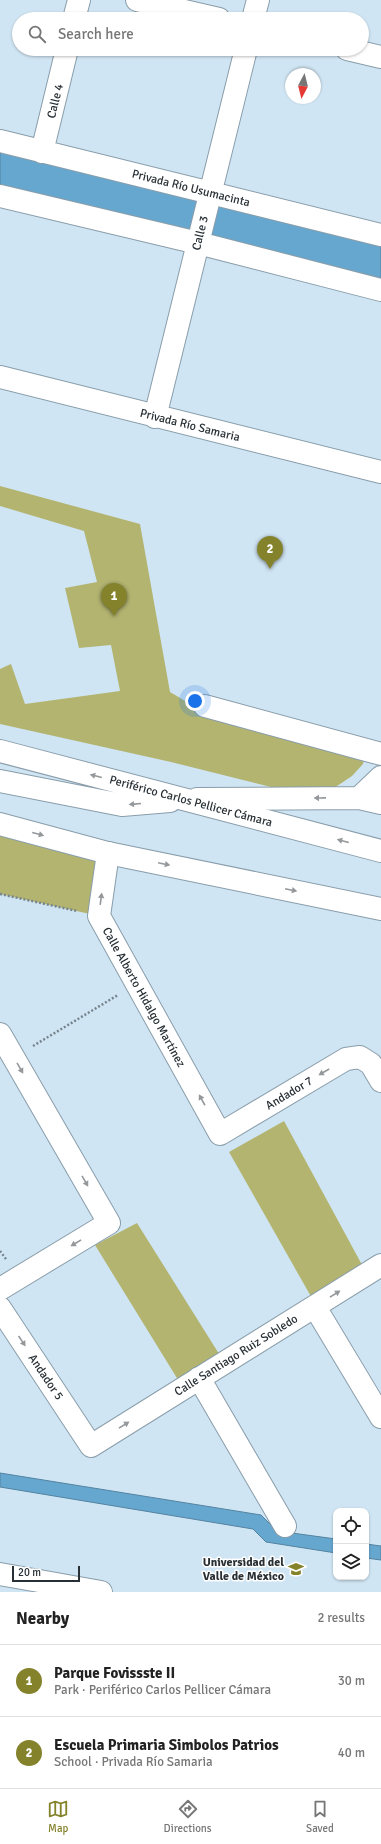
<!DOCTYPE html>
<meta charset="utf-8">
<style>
:root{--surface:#fff;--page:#f2f2f2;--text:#222;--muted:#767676;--line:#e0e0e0;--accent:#84822b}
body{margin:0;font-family:Signika,sans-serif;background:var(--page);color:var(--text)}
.controls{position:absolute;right:12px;bottom:12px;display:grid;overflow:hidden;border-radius:8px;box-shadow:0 1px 3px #0004}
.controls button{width:36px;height:36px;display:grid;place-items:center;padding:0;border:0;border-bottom:1px solid var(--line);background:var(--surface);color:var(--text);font:20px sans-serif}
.compass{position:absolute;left:285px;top:68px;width:36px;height:36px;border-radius:50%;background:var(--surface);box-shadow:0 1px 3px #0004;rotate:187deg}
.scale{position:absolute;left:12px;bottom:10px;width:68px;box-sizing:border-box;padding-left:4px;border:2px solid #283035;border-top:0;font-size:11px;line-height:14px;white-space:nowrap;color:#283035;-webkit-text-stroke:3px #fff;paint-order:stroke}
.you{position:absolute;left:195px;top:701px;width:14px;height:14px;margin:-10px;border:3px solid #fff;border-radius:50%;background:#1a73e8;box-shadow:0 0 0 6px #1a73e833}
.badge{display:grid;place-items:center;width:26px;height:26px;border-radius:50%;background:var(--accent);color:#fff;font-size:13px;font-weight:700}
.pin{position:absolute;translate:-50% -33px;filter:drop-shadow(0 1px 2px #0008)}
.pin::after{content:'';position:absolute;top:21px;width:14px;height:12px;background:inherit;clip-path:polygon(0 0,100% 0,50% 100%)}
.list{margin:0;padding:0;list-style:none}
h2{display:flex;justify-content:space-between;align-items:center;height:52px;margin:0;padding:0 16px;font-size:17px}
h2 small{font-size:13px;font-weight:400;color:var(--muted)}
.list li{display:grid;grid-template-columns:26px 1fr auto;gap:12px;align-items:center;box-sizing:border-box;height:72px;padding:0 16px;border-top:1px solid var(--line)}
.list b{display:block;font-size:15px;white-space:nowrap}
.list p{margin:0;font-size:13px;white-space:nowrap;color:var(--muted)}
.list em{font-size:13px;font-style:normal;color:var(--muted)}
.icon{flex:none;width:22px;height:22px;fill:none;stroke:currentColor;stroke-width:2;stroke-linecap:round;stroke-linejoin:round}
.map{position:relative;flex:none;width:381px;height:1592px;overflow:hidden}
.search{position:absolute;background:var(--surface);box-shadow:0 1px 3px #0004;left:12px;right:12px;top:12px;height:44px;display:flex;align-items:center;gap:10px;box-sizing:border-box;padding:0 14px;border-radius:22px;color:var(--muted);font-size:15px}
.sheet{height:196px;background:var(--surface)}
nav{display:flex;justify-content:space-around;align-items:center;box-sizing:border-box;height:56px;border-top:1px solid var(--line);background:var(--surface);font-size:11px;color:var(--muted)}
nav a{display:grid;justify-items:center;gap:2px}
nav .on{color:var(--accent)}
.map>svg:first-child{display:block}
.green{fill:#b3b470}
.water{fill:#66a7cf;stroke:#5383a1}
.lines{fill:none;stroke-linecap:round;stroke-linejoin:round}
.street-casing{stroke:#899daa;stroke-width:24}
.primary-casing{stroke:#899daa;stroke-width:24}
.path{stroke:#76848d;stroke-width:2.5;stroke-dasharray:2 2;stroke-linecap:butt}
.street{stroke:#fff;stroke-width:22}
.primary{stroke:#fff;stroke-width:22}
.oneway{fill:#94989a}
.labels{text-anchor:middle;stroke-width:3;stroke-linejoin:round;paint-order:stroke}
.street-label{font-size:12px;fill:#283035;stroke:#fff}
.poi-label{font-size:12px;font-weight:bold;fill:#283035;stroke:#fff;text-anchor:end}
</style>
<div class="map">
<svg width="381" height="1592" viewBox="0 0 381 1592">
<rect width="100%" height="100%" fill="#d0e5f3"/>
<path class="green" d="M 0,486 L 140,524 L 170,692 L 192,705 L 247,724 L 364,759 L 363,764 L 352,776 L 334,788 L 287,791 L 171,762 L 0,724 L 0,669 L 11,664 L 25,704 L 120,691 L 111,645 L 79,648 L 65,588 L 97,582 L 84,531 L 0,506 Z
M 0,824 L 108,853 L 99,916 L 0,894 Z
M 284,1121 L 367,1274 L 313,1300 L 229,1152 Z
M 137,1223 L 221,1357 L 180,1383 L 95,1245 Z"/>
<path class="water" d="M 0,141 L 381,235 L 381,290 L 0,196 Z
M 0,1473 L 261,1515 L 277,1531 L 336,1539 L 336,1553 L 266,1542 L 253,1529 L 0,1487 Z
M 366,1544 L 381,1546 L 381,1560 L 366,1558 Z"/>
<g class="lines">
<defs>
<path id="street" d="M 137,0 L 219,19
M 74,19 L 79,0
M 253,19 L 258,0
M 347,49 L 381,57
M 0,141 L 381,235
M 42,152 L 67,49
M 0,196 L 198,243 L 381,290
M 0,377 L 381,472
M 155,417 L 246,49
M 205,706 L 381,754
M 359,798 L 381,777
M 197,799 L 359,798 L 381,803
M 108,853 L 99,916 L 220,1134 L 346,1059 L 360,1057 L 371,1064 L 381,1081
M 0,1034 L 109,1223 L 0,1289
M 315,1307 L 381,1417
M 0,1308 L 91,1446 L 381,1265
M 199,1378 L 285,1526
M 0,1574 L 101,1592"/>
<path id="primary" d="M 0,751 L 381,851
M 0,781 L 122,805 L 170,801
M 0,824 L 108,853 L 381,909"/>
</defs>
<use href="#street" class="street-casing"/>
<use href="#primary" class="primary-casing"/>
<path class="path" d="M 0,894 L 77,911
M 33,1046 L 118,995
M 0,1251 L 6,1259"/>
<use href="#street" class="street"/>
<use href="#primary" class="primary"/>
</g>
<defs><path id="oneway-solid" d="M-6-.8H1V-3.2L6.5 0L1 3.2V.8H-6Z"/></defs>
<g class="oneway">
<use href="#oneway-solid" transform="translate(96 776) rotate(-166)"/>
<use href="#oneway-solid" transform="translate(320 798) rotate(179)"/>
<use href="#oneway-solid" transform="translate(135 804) rotate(175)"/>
<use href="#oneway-solid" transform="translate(38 834) rotate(15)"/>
<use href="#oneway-solid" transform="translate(343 841) rotate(-165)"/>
<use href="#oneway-solid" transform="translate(164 864) rotate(12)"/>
<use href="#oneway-solid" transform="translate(291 890) rotate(12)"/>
<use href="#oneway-solid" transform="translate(101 899) rotate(-82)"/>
<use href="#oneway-solid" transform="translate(20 1068) rotate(60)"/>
<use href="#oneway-solid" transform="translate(324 1072) rotate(150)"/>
<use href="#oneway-solid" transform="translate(202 1100) rotate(-119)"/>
<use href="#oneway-solid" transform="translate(85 1181) rotate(60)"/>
<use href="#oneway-solid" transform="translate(76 1243) rotate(149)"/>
<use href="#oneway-solid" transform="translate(335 1294) rotate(-32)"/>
<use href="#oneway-solid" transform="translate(22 1341) rotate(56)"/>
<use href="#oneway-solid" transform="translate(124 1425) rotate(-32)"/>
</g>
<defs>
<symbol id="university-bare" viewBox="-9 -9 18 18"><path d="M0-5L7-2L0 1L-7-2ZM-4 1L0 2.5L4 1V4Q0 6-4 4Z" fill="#84822b" stroke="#fff" stroke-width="2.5" paint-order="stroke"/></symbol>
</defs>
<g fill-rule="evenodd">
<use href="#university-bare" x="285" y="1558" width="22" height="22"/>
</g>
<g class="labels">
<g class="street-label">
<text transform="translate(55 101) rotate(-76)" y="4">Calle 4</text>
<text transform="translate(191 188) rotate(14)" y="4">Privada Río Usumacinta</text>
<text transform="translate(200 233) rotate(-76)" y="4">Calle 3</text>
<text transform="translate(190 425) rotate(14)" y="4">Privada Río Samaria</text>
<text transform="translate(191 801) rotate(15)" y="4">Periférico Carlos Pellicer Cámara</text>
<text transform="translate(144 997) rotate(61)" y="4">Calle Alberto Hidalgo Martínez</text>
<text transform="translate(289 1093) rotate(-31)" y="4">Andador 7</text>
<text transform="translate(236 1355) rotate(-32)" y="4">Calle Santiago Ruiz Sobledo</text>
<text transform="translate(46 1377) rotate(56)" y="4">Andador 5</text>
</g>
<g class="poi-label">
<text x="284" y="1566">Universidad del<tspan x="284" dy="14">Valle de México</tspan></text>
</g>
</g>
</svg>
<div class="controls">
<button><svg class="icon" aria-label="locate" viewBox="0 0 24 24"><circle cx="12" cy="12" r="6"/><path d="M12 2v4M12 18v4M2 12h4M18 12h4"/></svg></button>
<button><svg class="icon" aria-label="layers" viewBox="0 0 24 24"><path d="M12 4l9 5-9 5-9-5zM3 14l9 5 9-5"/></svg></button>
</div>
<svg class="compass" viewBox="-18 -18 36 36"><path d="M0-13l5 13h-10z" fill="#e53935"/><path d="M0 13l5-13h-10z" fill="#767676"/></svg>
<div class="scale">20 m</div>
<div class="you"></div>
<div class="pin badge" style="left:114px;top:616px">1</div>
<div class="pin badge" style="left:270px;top:569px">2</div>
<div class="search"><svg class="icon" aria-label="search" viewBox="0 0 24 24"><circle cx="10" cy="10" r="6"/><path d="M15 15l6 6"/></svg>Search here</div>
</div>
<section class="sheet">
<h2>Nearby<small>2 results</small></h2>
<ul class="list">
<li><span class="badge">1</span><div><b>Parque Fovissste II</b><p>Park · Periférico Carlos Pellicer Cámara</p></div><em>30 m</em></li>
<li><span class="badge">2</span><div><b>Escuela Primaria Simbolos Patrios</b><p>School · Privada Río Samaria</p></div><em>40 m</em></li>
</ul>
</section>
<nav>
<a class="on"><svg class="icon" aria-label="map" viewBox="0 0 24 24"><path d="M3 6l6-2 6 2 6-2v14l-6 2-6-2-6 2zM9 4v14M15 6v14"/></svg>Map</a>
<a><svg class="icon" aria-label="directions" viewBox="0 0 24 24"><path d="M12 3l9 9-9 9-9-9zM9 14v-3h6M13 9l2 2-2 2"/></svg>Directions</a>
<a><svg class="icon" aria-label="saved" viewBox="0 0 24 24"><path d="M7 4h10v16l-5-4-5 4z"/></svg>Saved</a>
</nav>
